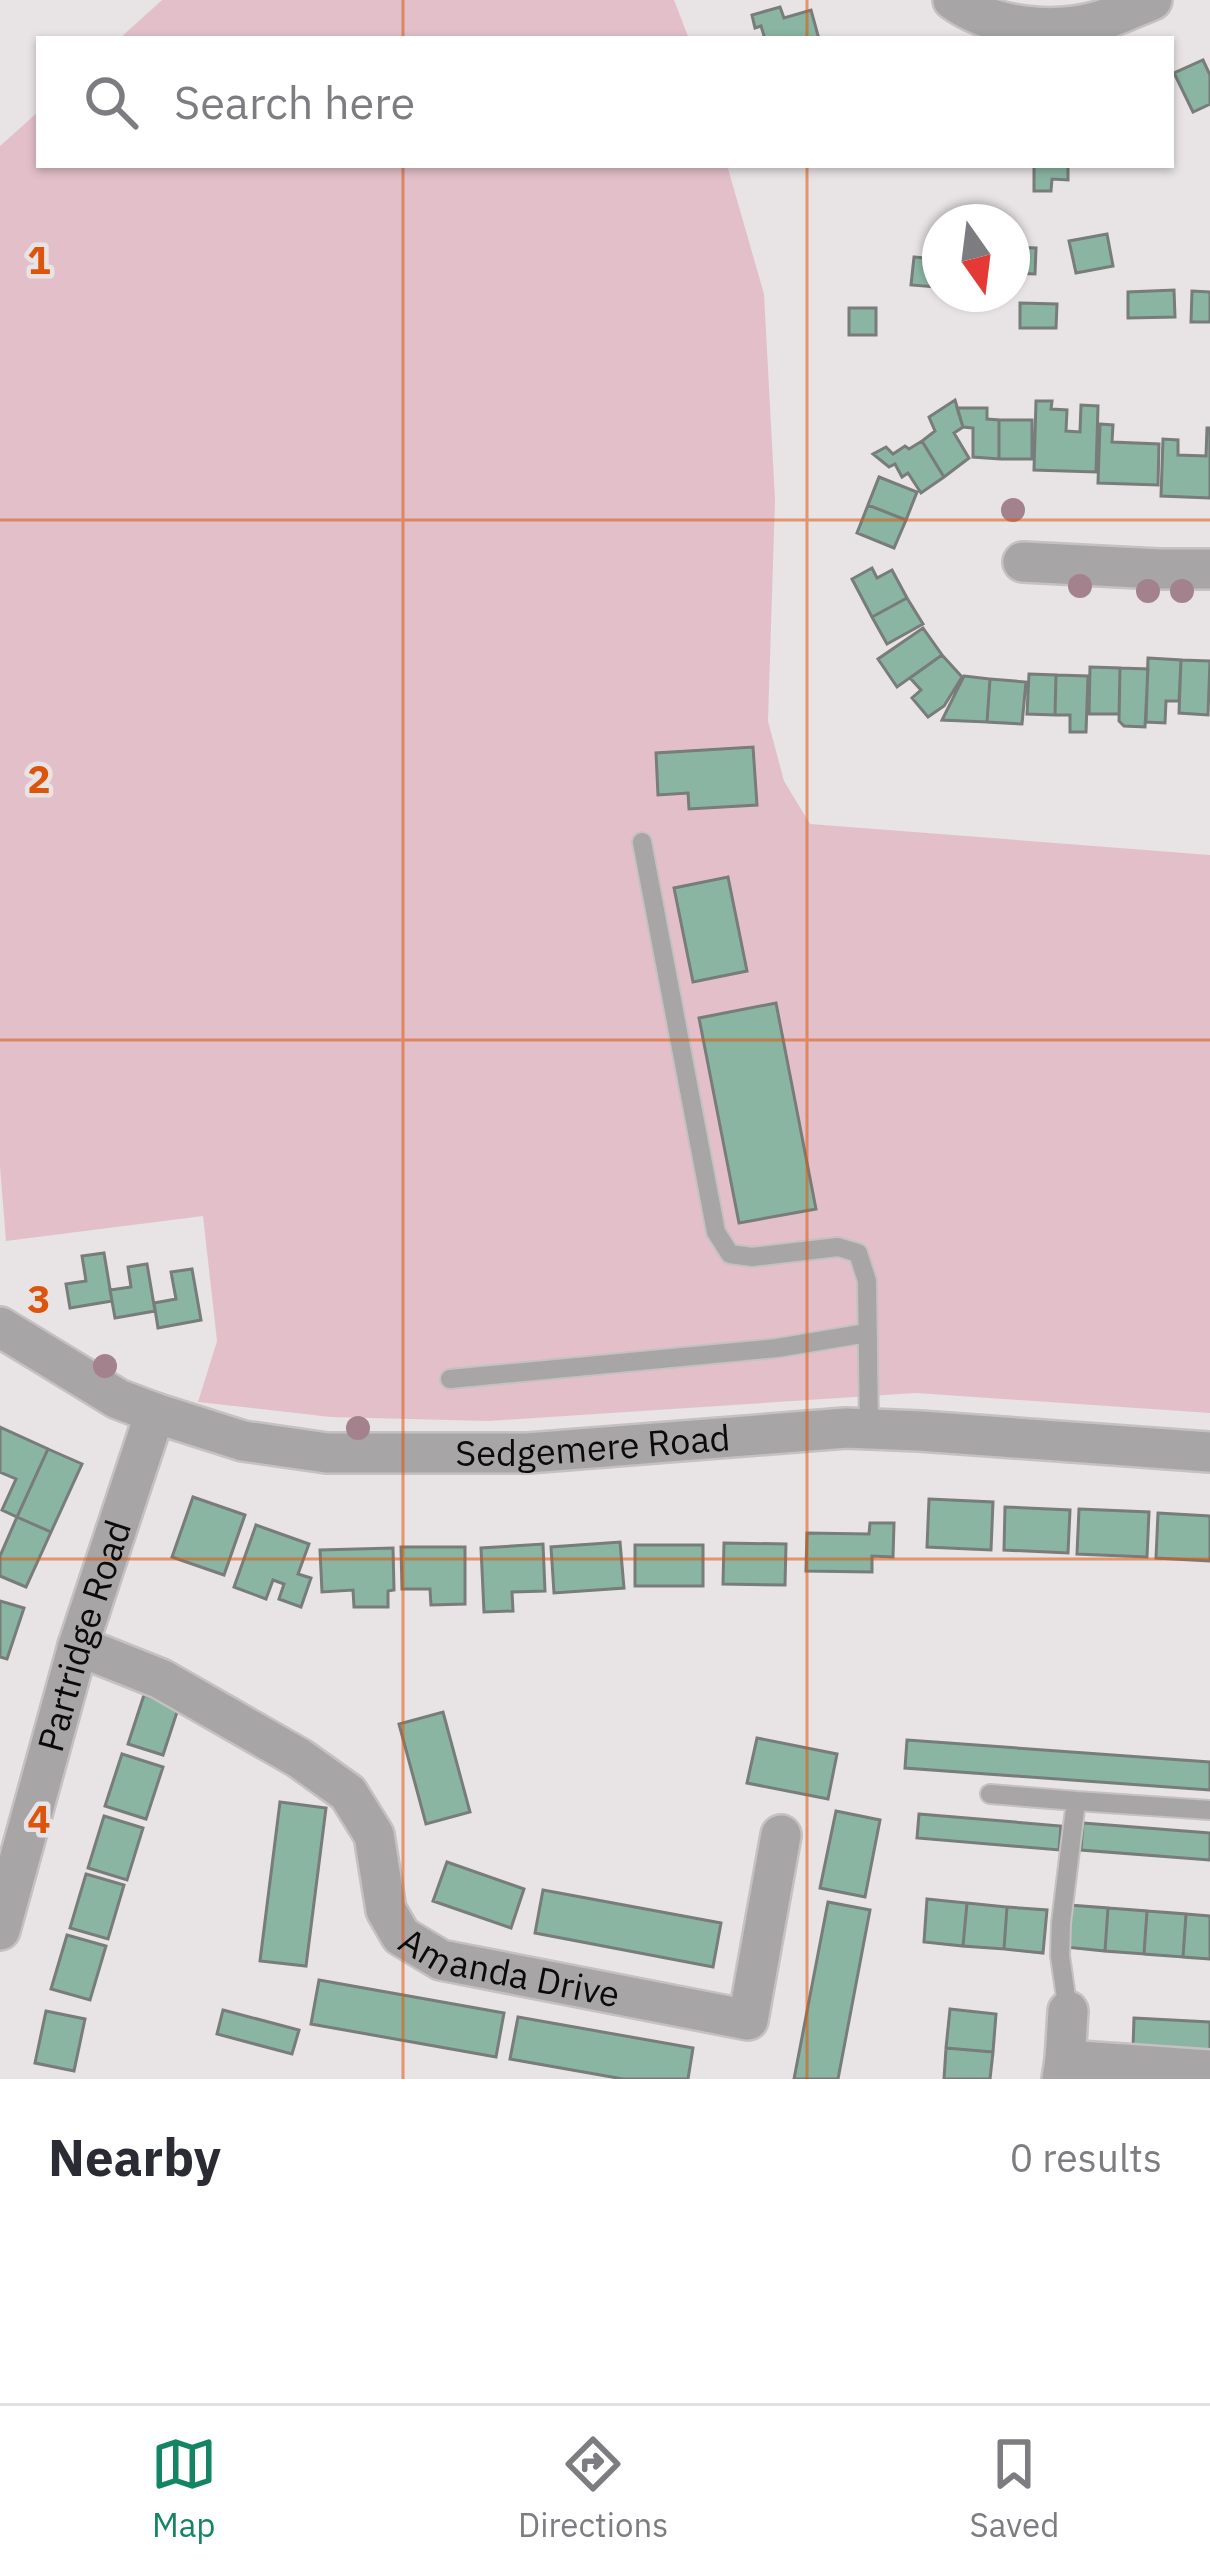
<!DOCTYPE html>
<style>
:root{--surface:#fff;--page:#f2f2f3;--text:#2b2b33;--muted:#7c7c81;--line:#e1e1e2;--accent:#148563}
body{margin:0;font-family:"IBM Plex Sans",sans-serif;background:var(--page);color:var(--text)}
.compass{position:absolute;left:922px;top:204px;width:108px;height:108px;border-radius:50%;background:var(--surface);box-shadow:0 3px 9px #0004;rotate:166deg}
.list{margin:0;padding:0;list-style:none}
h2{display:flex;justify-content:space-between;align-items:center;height:156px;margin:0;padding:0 48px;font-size:51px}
h2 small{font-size:39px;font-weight:400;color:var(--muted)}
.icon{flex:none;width:66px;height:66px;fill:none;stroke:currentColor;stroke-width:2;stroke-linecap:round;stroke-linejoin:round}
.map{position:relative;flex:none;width:1210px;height:2079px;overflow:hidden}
.search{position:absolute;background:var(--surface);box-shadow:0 3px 9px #0004;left:36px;right:36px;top:36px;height:132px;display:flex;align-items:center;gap:30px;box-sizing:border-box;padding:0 42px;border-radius:0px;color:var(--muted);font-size:45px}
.sheet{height:324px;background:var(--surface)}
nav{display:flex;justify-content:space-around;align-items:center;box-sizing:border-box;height:168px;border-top:3px solid var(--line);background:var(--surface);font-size:33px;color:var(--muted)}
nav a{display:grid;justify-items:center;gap:6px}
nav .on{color:var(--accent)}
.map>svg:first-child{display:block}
.green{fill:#e3c0c9}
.building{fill:#8ab5a3;stroke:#787c7a;stroke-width:3}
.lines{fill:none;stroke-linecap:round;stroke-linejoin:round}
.service-casing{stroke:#c5c0c1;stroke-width:22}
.minor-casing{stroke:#c5c0c1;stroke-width:44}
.service{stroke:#a7a5a6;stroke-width:18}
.minor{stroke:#a7a5a6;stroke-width:39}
.tree{fill:#a4828d}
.grid{fill:none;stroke:#dd550c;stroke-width:3;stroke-opacity:0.55}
.labels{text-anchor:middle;stroke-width:9;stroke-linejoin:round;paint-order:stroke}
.street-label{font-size:36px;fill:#0c0b0b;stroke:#e8e3e4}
.grid-label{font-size:39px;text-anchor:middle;font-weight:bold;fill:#dd550c;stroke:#e8e3e4;stroke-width:9;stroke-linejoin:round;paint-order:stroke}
</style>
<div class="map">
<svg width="1210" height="2079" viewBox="0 0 1210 2079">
<rect width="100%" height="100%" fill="#e8e3e4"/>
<path class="green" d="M 162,0 L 674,0 L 689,39 L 119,39 Z
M 39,111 L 39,165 L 727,165 L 764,294 L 775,500 L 768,721 L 784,781 L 810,824 L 1210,855 L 1210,1413 L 916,1393 L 489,1421 L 331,1417 L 198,1402 L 217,1341 L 203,1216 L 6,1241 L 0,1167 L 0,146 Z"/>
<path class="building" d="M 780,7 L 784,18 L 811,10 L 819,39 L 765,39 L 761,26 L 755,28 L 752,15 Z
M 1203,60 L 1210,75 L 1210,104 L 1193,112 L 1174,73 Z
M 1034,165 L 1063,165 L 1068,167 L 1068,180 L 1052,179 L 1051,191 L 1034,191 Z
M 1107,234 L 1113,266 L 1076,273 L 1069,241 Z
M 1012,247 L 1036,248 L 1035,274 L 1012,273 Z
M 914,257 L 938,259 L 935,287 L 911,285 Z
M 1174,290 L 1175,317 L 1128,318 L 1128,292 Z
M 1192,291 L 1210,292 L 1210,322 L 1191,322 Z
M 1020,303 L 1057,304 L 1056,328 L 1020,328 Z
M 849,308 L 876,308 L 876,335 L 849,335 Z
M 955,400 L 963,427 L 954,433 L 969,458 L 944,477 L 922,441 L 935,431 L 929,417 Z
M 1036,401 L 1052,401 L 1051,409 L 1067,410 L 1066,431 L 1080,432 L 1081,405 L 1098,406 L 1096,472 L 1034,470 Z
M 957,408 L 987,408 L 987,419 L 999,420 L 999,459 L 973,457 L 973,428 L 963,427 Z
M 999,420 L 1032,420 L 1032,459 L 999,459 Z
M 1100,424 L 1113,425 L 1112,442 L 1159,444 L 1158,485 L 1098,483 Z
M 1207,428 L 1210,428 L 1210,498 L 1161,496 L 1163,439 L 1178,440 L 1178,455 L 1206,456 Z
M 922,441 L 944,477 L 921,493 L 908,473 L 902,477 L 895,464 L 889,467 L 873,454 L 886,447 L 893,454 L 905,446 L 909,449 Z
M 879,477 L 917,492 L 906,520 L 868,505 Z
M 868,505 L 906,520 L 894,548 L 857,533 Z
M 872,568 L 877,578 L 892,570 L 907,598 L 872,617 L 852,579 Z
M 907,598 L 923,624 L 887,644 L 872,617 Z
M 923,628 L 942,655 L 897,687 L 878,659 Z
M 942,655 L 962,677 L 944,706 L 928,717 L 912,698 L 921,690 L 910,678 Z
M 1148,658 L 1181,660 L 1179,701 L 1166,701 L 1165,723 L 1146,722 Z
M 1181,660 L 1210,661 L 1208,715 L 1179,713 Z
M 1090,667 L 1120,668 L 1119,714 L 1089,714 Z
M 1120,668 L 1148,669 L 1145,727 L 1124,726 L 1119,721 Z
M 1029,674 L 1056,675 L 1055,715 L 1027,714 Z
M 1056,675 L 1088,676 L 1086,732 L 1070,732 L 1070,715 L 1055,715 Z
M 964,676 L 990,679 L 987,722 L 942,720 Z
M 990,679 L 1026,682 L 1022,724 L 987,722 Z
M 753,747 L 757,805 L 689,809 L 688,793 L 658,795 L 656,753 Z
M 728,877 L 747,971 L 693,982 L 674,888 Z
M 776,1003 L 816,1209 L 739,1223 L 699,1018 Z
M 104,1253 L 112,1301 L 70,1308 L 66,1284 L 86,1281 L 82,1256 Z
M 147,1264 L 155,1311 L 115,1318 L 110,1290 L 131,1287 L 128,1267 Z
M 192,1269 L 201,1320 L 158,1328 L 154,1303 L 176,1299 L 171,1272 Z
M 0,1427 L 48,1449 L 17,1517 L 2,1510 L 16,1479 L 0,1472 Z
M 48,1449 L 82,1464 L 51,1532 L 17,1517 Z
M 193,1497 L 245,1515 L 224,1575 L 172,1557 Z
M 929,1499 L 993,1502 L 991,1550 L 927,1547 Z
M 1005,1507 L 1070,1510 L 1068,1553 L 1004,1550 Z
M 1079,1509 L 1149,1512 L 1147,1557 L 1077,1554 Z
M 1158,1513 L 1210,1516 L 1210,1561 L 1156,1558 Z
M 17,1517 L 51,1532 L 26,1587 L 0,1576 L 0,1556 Z
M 870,1523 L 894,1523 L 893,1557 L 872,1556 L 872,1572 L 806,1571 L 807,1533 L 869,1534 Z
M 256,1525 L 309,1544 L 298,1574 L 311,1578 L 301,1607 L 279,1599 L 284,1584 L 273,1580 L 266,1599 L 234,1587 Z
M 620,1542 L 624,1588 L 554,1593 L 551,1547 Z
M 724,1543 L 786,1544 L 785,1585 L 723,1584 Z
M 543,1544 L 545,1591 L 512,1592 L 513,1611 L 484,1612 L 481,1548 Z
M 635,1545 L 703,1545 L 703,1586 L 635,1586 Z
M 401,1547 L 465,1547 L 465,1604 L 431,1605 L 430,1589 L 402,1589 Z
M 393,1548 L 394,1590 L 388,1591 L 388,1607 L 354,1607 L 353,1590 L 322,1592 L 320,1550 Z
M 0,1601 L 24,1608 L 7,1659 L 0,1657 Z
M 144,1695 L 179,1706 L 163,1755 L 128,1744 Z
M 443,1712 L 470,1812 L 426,1824 L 399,1724 Z
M 757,1738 L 837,1754 L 828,1799 L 747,1783 Z
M 907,1740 L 1210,1762 L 1210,1790 L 905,1768 Z
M 122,1754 L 163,1767 L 146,1819 L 105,1806 Z
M 280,1802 L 326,1808 L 306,1966 L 260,1961 Z
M 836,1811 L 880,1820 L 865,1897 L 820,1888 Z
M 919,1814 L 1061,1826 L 1059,1850 L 917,1838 Z
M 104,1816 L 143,1828 L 127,1880 L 88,1868 Z
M 1083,1823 L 1210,1833 L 1210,1860 L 1081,1850 Z
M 447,1862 L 524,1889 L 511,1928 L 433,1901 Z
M 86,1874 L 124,1885 L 108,1939 L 70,1928 Z
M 543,1890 L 721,1923 L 713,1967 L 535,1933 Z
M 927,1899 L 967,1903 L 963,1946 L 924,1942 Z
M 828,1902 L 870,1910 L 838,2079 L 794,2079 Z
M 967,1903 L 1007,1907 L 1004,1949 L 963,1946 Z
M 1069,1905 L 1108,1908 L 1105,1951 L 1065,1947 Z
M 1007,1907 L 1047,1910 L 1043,1953 L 1004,1949 Z
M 1108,1908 L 1147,1911 L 1144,1954 L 1105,1951 Z
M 1147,1911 L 1186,1914 L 1183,1957 L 1144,1954 Z
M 1186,1914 L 1210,1916 L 1210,1959 L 1183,1957 Z
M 67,1935 L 106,1946 L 90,2000 L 51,1989 Z
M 319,1980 L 504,2013 L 496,2057 L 311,2024 Z
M 950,2009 L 996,2014 L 993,2052 L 946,2048 Z
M 223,2010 L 299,2030 L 292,2054 L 217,2034 Z
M 46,2011 L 85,2019 L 74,2071 L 35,2063 Z
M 518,2017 L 693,2048 L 688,2079 L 623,2079 L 510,2059 Z
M 1134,2018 L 1210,2022 L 1210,2052 L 1133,2048 Z
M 946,2048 L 993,2052 L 990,2079 L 944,2079 Z"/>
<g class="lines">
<defs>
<path id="service" d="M 642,842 L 716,1232 L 730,1254 L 752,1257 L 838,1247 L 858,1253 L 867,1281 L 869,1429
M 450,1379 L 777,1348 L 867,1333
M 990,1794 L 1076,1801
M 1068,2011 L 1060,1956 L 1061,1923 L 1076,1801 L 1210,1810"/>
<g id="minor">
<path d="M 953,0 C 992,28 1052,34 1099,21 C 1116,16 1134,7 1152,0"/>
<path d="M 1023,562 L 1158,569 L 1210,569"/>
<path id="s1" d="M 0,1327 L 118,1399 L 155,1413 L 243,1441 L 327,1453 L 528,1453 L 846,1428 L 920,1431 L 1210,1452"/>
<path id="s2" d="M 78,1646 L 161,1679 L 299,1758 L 348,1793 L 374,1835 L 386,1910 L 401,1936 L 441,1960 L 748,2020 L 781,1835"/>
<path id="s3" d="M 0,1930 L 78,1646 L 155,1413"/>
<path d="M 1065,2060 L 1068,2011"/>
<path d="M 1062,2079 L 1065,2060 L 1210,2070"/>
</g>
</defs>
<use href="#service" class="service-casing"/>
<use href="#minor" class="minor-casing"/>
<use href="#service" class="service"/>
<use href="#minor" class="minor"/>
</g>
<g class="tree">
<circle cx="1013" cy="510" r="12"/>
<circle cx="1080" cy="586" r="12"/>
<circle cx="1148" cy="591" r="12"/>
<circle cx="1182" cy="591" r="12"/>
<circle cx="105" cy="1366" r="12"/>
<circle cx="358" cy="1428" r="12"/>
</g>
<path class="grid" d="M 403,0 L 403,39M 807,0 L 807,39M 403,165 L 403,2079M 807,165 L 807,2079M 0,520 L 1210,520M 0,1040 L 1210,1040M 0,1559 L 1210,1559"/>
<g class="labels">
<g class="street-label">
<text dy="13" stroke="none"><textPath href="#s1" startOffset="621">Sedgemere Road</textPath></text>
<text dy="13" stroke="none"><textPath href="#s3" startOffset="306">Partridge Road</textPath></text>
<text dy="13" stroke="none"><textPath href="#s2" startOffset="579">Amanda Drive</textPath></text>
</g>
</g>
<g class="grid-label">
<text x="39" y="274">1</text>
<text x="39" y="793">2</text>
<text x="39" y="1313">3</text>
<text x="39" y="1833">4</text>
</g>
</svg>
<svg class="compass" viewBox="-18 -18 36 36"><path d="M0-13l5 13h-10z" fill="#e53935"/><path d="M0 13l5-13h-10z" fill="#7c7c81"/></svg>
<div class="search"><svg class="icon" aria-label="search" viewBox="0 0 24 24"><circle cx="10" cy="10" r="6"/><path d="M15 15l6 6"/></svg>Search here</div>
</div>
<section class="sheet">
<h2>Nearby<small>0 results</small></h2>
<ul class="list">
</ul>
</section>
<nav>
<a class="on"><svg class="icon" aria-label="map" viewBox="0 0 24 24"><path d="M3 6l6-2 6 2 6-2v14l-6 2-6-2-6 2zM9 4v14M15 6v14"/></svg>Map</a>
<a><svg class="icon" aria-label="directions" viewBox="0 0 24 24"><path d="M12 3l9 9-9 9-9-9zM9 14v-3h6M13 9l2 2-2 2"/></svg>Directions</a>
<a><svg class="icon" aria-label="saved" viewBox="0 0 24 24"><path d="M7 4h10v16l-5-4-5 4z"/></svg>Saved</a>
</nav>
